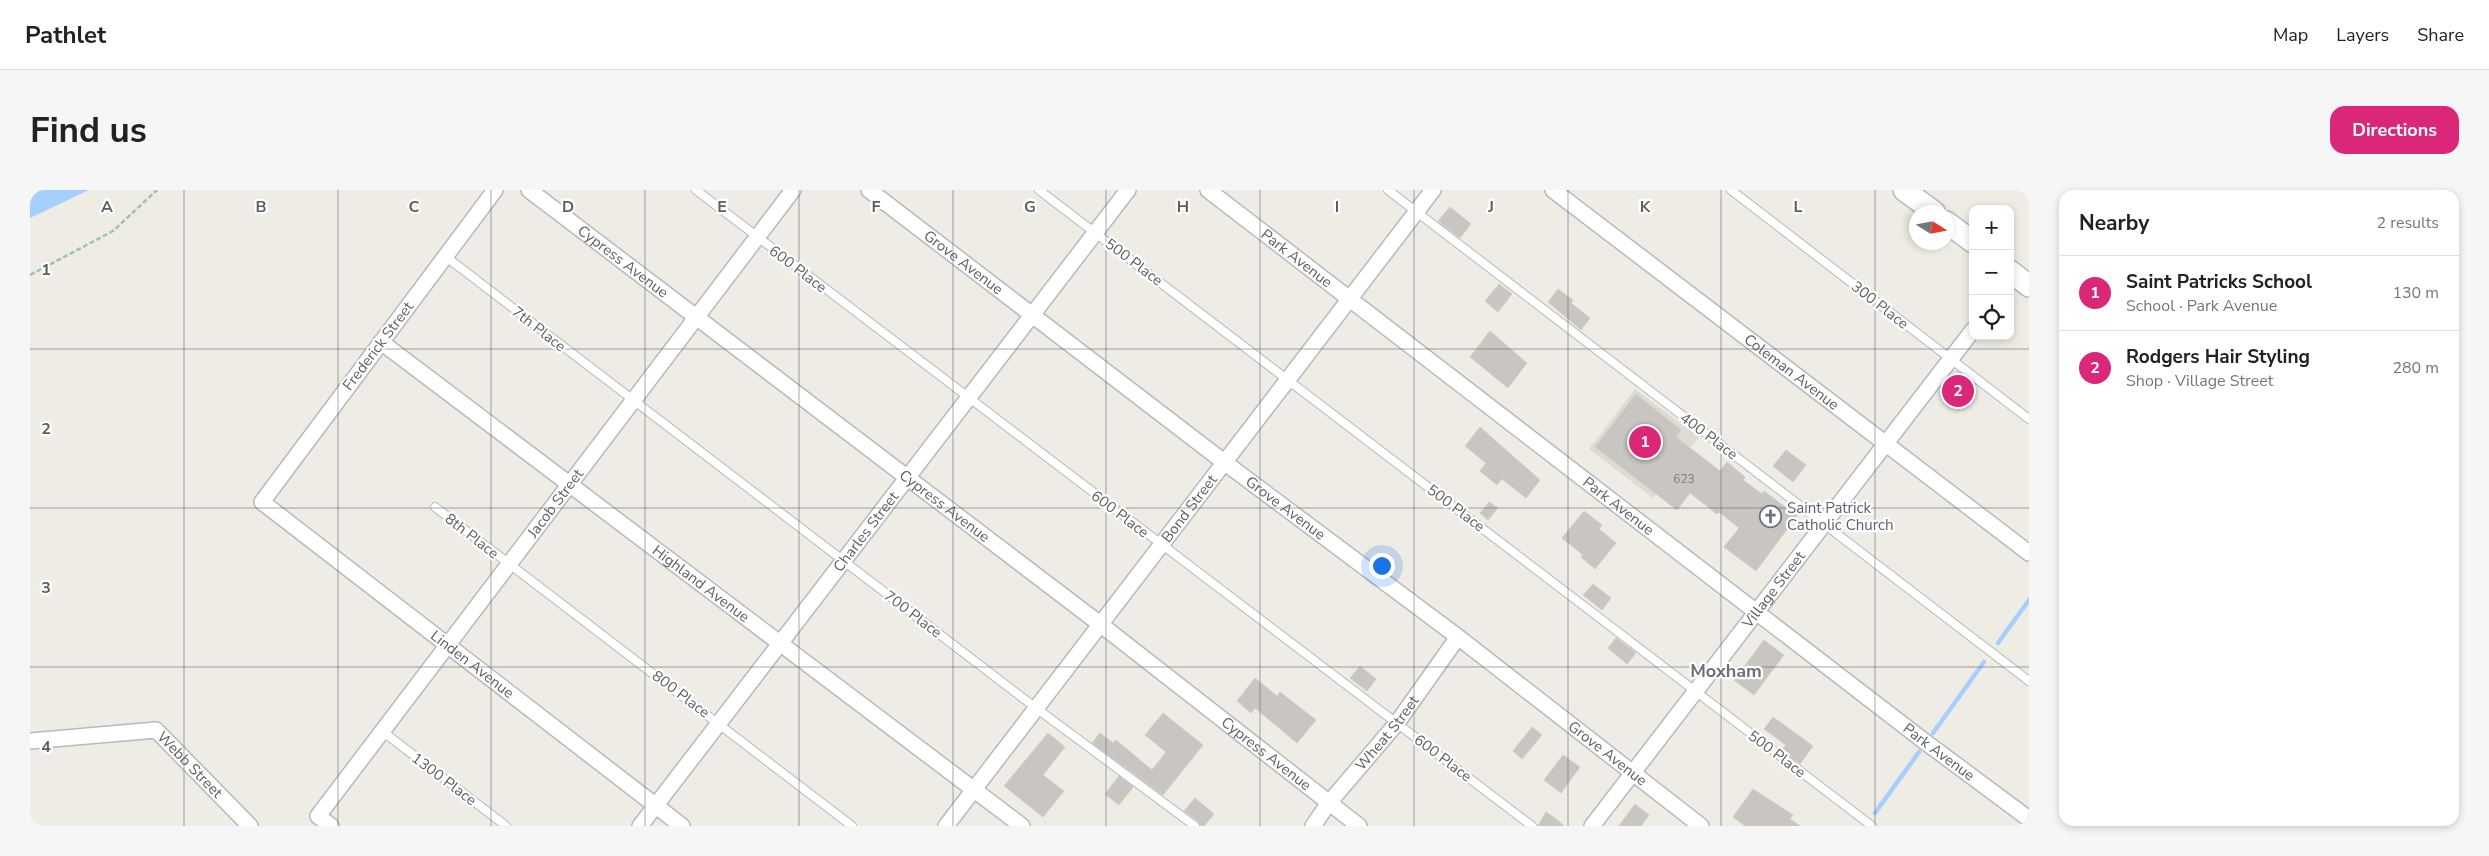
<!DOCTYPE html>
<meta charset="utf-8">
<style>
:root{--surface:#fff;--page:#f6f6f6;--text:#222;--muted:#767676;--line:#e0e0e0;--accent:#db2777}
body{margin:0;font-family:"Nunito Sans",sans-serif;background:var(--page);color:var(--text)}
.controls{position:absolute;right:15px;top:15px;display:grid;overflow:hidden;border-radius:10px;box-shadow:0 2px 8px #0003}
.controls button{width:45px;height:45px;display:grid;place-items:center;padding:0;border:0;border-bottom:1px solid var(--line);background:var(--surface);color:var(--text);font:25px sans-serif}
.compass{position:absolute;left:1879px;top:15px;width:45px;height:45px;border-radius:50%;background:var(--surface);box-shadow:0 2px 8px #0003;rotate:101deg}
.you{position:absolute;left:1351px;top:375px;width:18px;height:18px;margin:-12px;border:4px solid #fff;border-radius:50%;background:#1a73e8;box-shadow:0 0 0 8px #1a73e833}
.badge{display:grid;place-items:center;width:32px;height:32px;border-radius:50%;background:var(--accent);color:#fff;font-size:16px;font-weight:700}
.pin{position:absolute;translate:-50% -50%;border:2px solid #fff;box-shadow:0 1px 5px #0006}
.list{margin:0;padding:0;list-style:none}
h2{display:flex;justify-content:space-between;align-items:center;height:65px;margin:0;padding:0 20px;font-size:21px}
h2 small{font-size:16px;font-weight:400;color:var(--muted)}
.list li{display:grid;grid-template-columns:32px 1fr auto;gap:15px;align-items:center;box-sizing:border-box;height:75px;padding:0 20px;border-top:1px solid var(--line)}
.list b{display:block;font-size:19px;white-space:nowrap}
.list p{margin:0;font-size:16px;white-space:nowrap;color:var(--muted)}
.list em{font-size:16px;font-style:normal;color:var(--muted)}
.icon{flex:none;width:28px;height:28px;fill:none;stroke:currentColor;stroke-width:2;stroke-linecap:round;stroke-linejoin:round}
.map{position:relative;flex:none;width:1999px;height:636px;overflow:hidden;border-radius:15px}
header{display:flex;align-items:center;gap:30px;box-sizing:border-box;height:70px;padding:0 25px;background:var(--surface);border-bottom:1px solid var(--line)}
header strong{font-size:24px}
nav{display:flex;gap:28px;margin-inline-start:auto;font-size:18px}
.intro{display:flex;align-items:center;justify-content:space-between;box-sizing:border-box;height:120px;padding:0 30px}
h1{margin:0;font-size:35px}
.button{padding:12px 22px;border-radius:15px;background:var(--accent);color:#fff;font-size:18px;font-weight:700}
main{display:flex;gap:30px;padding:0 30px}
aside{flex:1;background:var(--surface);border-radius:15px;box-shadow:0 2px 8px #0003}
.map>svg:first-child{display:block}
.education{fill:#dedbd2}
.water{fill:#a5cffc}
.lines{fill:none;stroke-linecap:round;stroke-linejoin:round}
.stream{stroke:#a5cffc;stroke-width:4.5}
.building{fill:#c9c6c1;stroke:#d2cec2}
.lane-casing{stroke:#b6b9bd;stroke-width:10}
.street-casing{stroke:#b6b9bd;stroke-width:18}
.secondary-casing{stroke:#b7b9bf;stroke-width:24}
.path{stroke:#9ac5aa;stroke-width:2.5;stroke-dasharray:5 2.5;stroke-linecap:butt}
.lane{stroke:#fff;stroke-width:8}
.street{stroke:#fff;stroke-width:15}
.secondary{stroke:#fff;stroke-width:21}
.grid{fill:none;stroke:#5c5f64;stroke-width:1;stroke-opacity:0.55}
.labels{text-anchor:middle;stroke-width:4.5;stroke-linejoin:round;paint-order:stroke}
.number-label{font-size:12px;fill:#77797b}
.street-label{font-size:15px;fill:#5c5f64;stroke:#fff}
.worship-label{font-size:15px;fill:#5b616d;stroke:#fff;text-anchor:start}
.quarter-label{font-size:18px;font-weight:bold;fill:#6d7076;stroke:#fff}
.grid-label{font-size:16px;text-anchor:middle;font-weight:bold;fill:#5c5f64;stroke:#fff;stroke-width:4.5;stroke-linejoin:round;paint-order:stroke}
</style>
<header>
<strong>Pathlet</strong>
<nav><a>Map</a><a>Layers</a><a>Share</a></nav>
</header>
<div class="intro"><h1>Find us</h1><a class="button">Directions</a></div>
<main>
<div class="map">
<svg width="1999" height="636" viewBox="0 0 1999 636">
<rect width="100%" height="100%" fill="#eeece4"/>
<path class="education" d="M 1605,199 L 1669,247 L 1623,308 L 1559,259 Z"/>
<path class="water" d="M 0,0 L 59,0 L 0,28 Z"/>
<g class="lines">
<path class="stream" d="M 1968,453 L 1999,410
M 1903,543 L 1954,472
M 1845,623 L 1889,562"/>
</g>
<path class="building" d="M 1420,17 L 1441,34 L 1430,48 L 1408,31 Z
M 1469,94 L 1482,104 L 1468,122 L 1455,111 Z
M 1528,99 L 1543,110 L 1541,113 L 1560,128 L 1551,140 L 1518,112 Z
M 1460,141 L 1497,173 L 1478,198 L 1440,167 Z
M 1606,204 L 1651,240 L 1646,247 L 1690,281 L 1697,272 L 1715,287 L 1713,290 L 1732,304 L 1734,301 L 1767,326 L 1726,381 L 1694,357 L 1709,338 L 1689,322 L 1687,324 L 1660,303 L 1647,320 L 1565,257 Z
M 1450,237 L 1510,290 L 1496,308 L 1472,289 L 1467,295 L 1450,281 L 1456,273 L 1435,256 Z
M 1756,260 L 1776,275 L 1763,292 L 1743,276 Z
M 1459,312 L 1468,318 L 1458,330 L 1450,323 Z
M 1554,321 L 1572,335 L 1569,339 L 1586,353 L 1565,379 L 1551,367 L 1553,365 L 1532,348 Z
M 1563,394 L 1581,408 L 1572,420 L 1553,405 Z
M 1586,448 L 1606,463 L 1597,474 L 1578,458 Z
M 1734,450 L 1754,465 L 1724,505 L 1704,490 Z
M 1330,476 L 1346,489 L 1337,501 L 1320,488 Z
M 1225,488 L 1247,506 L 1250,502 L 1286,530 L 1267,553 L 1225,518 L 1221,523 L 1207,511 Z
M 1133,523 L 1173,555 L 1133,605 L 1062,553 L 1070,543 L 1083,553 L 1086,550 L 1122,580 L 1136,562 L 1115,545 Z
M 1743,527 L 1783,556 L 1770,574 L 1752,560 L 1756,555 L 1734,539 Z
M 1502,537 L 1512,545 L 1492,569 L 1483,561 Z
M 1018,543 L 1035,557 L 1013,585 L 1034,601 L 1013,627 L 974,596 Z
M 1533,565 L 1550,577 L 1531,603 L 1514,590 Z
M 1089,586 L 1103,597 L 1089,615 L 1075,604 Z
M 1723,599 L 1763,625 L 1760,629 L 1770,636 L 1715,636 L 1703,627 Z
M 1165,608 L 1184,624 L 1174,636 L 1171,636 L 1168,631 L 1154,621 Z
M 1605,614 L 1619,625 L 1611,636 L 1589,636 Z
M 1516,622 L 1525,628 L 1534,636 L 1508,636 Z"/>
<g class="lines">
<defs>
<path id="lane" d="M 666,0 L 1502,636
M 1009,0 L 1842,636
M 1358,0 L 1999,491
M 1701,0 L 1999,229
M 415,66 L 1006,518 L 1165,636
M 405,317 L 822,636
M 352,541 L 476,636"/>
<g id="street">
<path id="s1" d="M 465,0 L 232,312 L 652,636"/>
<path id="s2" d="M 499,0 L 1070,434 L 1329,636"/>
<path id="s3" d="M 839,0 L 1194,272 L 1428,447 L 1671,636"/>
<path id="s4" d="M 1178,0 L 1894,551 L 1999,629"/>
<path id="s5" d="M 1523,0 L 1999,363"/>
<path id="s6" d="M 351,152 L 992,636"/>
<path id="s7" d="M 0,551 L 126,540 L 220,636"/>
<path id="s8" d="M 301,636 L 288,626 L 763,0"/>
<path id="s9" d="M 610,636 L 1098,0"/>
<path id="s10" d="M 916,636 L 1403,0"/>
<path id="s11" d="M 1283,636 L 1298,614 L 1367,533 L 1428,447"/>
<path id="s12" d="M 1562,636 L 1943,140"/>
</g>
<path id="secondary" d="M 1874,0 L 1904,22
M 1916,32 L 1943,52
M 1980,81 L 1999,96"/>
</defs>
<use href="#lane" class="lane-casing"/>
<use href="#street" class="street-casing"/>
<use href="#secondary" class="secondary-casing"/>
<path class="path" d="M 0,85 L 83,41 L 127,0"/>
<use href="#lane" class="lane"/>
<use href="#street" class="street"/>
<use href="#secondary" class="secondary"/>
</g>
<path class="grid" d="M 154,0 L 154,636M 308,0 L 308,636M 461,0 L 461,636M 615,0 L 615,636M 769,0 L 769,636M 923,0 L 923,636M 1076,0 L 1076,636M 1230,0 L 1230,636M 1384,0 L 1384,636M 1538,0 L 1538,636M 1691,0 L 1691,636M 1845,0 L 1845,636M 0,159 L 1999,159M 0,318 L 1999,318M 0,477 L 1999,477"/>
<defs>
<symbol id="church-ring" viewBox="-11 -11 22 22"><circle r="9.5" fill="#fff" stroke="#6b7280" stroke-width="1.5"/><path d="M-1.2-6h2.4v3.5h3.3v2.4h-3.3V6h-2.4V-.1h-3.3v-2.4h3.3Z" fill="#6b7280"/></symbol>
</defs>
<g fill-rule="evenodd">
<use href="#church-ring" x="1728" y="314" width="25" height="25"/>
</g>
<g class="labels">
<g class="number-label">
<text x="1654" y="293">623</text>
</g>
<g class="street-label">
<text dy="5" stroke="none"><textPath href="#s4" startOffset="112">Park Avenue</textPath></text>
<text dy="5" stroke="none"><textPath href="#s2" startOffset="118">Cypress Avenue</textPath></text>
<text dy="5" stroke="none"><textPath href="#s3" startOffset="119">Grove Avenue</textPath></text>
<text transform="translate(1104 72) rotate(37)" y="5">500 Place</text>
<text transform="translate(768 79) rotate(37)" y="5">600 Place</text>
<text transform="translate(1850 115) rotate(38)" y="5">300 Place</text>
<text transform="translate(509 139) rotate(38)" y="5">7th Place</text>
<text transform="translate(348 156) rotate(-53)" y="5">Frederick Street</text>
<text dy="5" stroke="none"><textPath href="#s5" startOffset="300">Coleman Avenue</textPath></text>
<text transform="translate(1679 246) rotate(37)" y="5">400 Place</text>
<text dy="5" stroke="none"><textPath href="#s8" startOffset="409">Jacob Street</textPath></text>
<text dy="5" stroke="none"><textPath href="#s4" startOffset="518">Park Avenue</textPath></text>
<text dy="5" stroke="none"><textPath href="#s2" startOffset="522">Cypress Avenue</textPath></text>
<text dy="5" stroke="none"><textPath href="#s10" startOffset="400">Bond Street</textPath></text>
<text dy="5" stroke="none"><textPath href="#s3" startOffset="524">Grove Avenue</textPath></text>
<text transform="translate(1426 318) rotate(37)" y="5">500 Place</text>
<text transform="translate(1090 324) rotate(37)" y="5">600 Place</text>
<text dy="5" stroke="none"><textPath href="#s9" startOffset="371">Charles Street</textPath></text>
<text transform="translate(442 346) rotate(38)" y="5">8th Place</text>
<text dy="5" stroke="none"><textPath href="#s6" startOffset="401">Highland Avenue</textPath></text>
<text dy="5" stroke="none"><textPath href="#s12" startOffset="298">Village Street</textPath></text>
<text transform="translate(883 424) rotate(37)" y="5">700 Place</text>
<text dy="5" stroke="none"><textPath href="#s1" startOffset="655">Linden Avenue</textPath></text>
<text transform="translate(651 504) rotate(37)" y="5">800 Place</text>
<text dy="5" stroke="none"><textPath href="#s11" startOffset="119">Wheat Street</textPath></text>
<text dy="5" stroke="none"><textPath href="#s4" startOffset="922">Park Avenue</textPath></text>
<text dy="5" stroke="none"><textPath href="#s3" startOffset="929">Grove Avenue</textPath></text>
<text dy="5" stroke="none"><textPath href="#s2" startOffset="928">Cypress Avenue</textPath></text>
<text transform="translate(1747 564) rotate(37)" y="5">500 Place</text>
<text transform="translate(1413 568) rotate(37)" y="5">600 Place</text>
<text dy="5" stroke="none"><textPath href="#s7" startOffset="175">Webb Street</textPath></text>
<text transform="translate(414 589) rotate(37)" y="5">1300 Place</text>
</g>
<g class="worship-label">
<text x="1757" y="323">Saint Patrick<tspan x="1757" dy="17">Catholic Church</tspan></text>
</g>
<g class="quarter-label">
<text x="1696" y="487">Moxham</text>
</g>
</g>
<g class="grid-label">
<text x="77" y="22">A</text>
<text x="231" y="22">B</text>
<text x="384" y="22">C</text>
<text x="538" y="22">D</text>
<text x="692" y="22">E</text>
<text x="846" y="22">F</text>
<text x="1000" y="22">G</text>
<text x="1153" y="22">H</text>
<text x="1307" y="22">I</text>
<text x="1461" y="22">J</text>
<text x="1615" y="22">K</text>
<text x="1768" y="22">L</text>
<text x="16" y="85">1</text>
<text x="16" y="244">2</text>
<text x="16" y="403">3</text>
<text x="16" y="562">4</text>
</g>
</svg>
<div class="controls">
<button>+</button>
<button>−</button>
<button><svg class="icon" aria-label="locate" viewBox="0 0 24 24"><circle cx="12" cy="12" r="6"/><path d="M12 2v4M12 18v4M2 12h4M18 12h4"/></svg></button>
</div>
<svg class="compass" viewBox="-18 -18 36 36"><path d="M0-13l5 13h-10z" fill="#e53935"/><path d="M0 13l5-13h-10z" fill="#767676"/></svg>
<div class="you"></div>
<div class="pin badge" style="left:1615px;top:252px">1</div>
<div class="pin badge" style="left:1928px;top:201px">2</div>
</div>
<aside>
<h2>Nearby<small>2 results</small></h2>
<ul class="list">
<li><span class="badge">1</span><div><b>Saint Patricks School</b><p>School · Park Avenue</p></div><em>130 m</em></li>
<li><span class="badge">2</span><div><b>Rodgers Hair Styling</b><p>Shop · Village Street</p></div><em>280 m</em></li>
</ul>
</aside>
</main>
